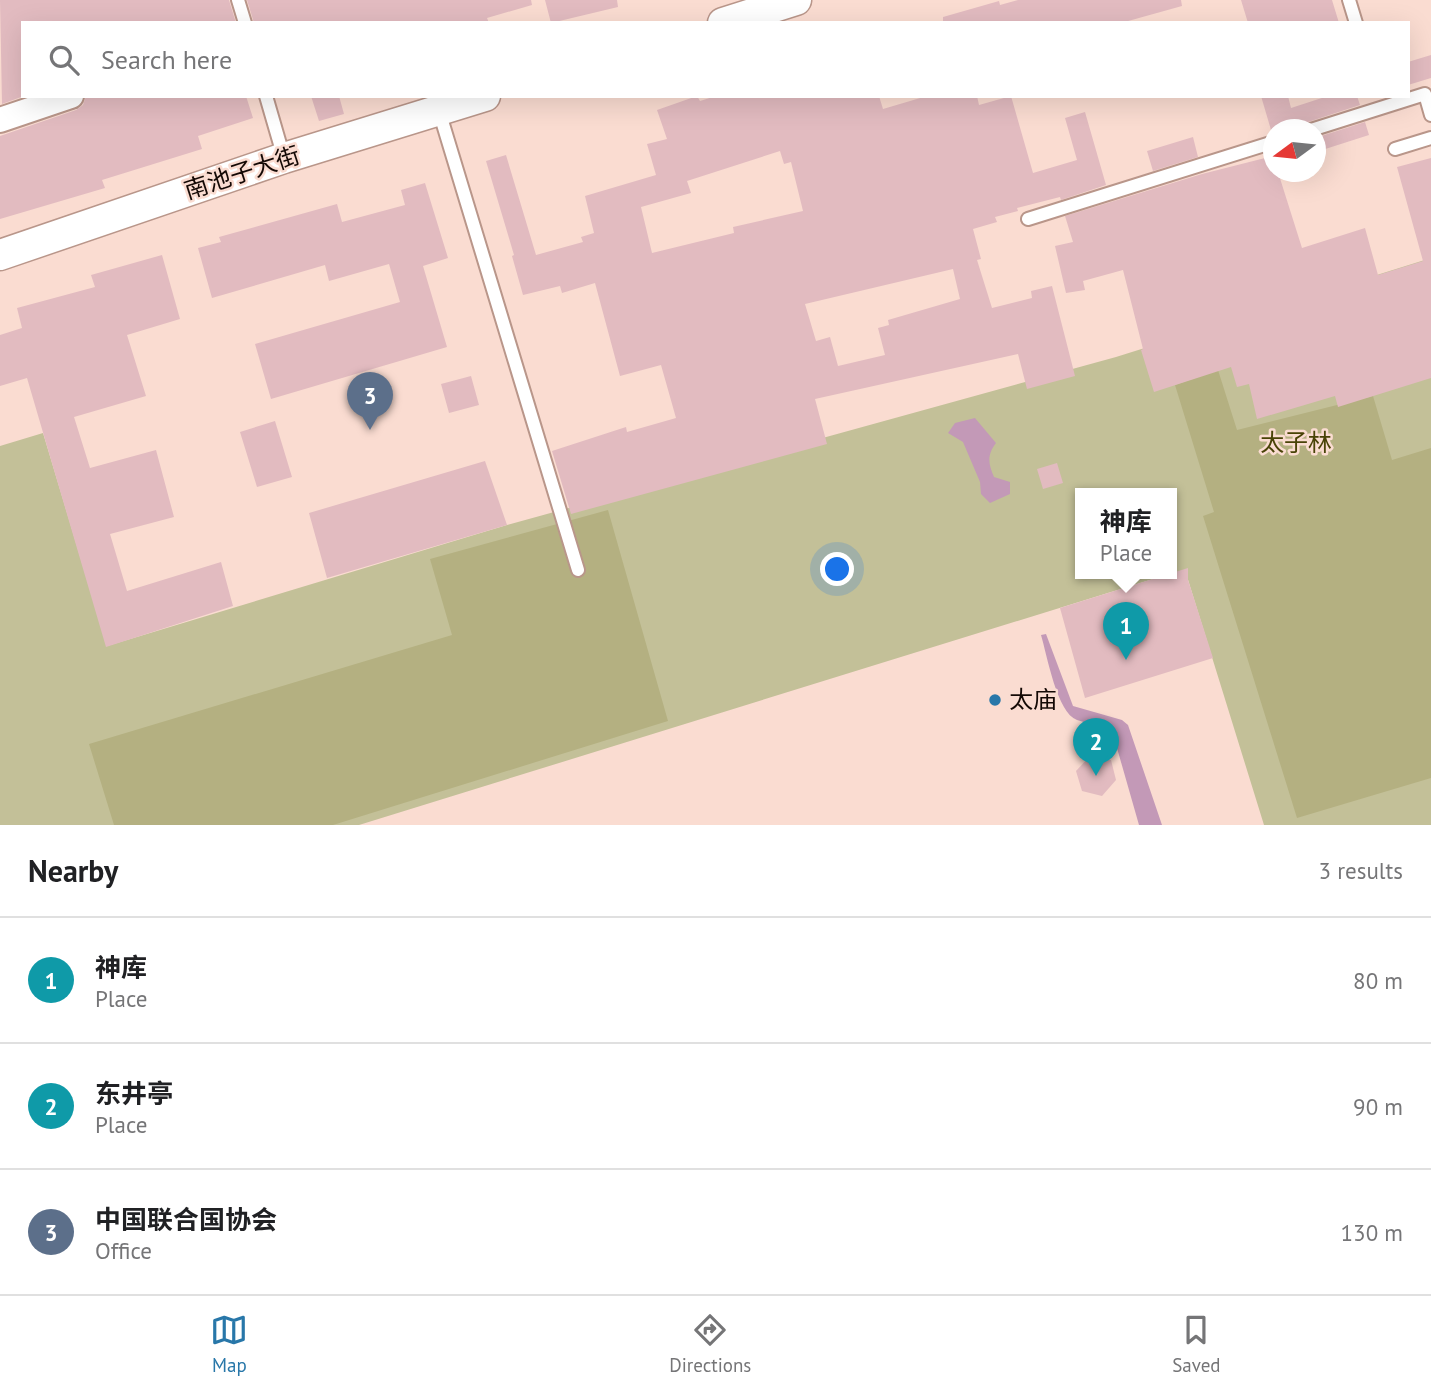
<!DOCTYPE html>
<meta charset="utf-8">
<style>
:root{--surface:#fff;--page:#f6f6f6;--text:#202124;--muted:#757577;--line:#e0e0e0;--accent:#2877a9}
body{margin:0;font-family:"PT Sans","Noto Sans SC",sans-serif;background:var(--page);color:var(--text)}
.compass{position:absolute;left:1263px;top:119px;width:63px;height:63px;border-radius:50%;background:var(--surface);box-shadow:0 7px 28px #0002;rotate:255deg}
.you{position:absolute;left:838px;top:570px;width:24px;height:24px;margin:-18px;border:5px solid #fff;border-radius:50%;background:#1a73e8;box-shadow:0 0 0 10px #1a73e833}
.badge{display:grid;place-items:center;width:46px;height:46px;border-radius:50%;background:var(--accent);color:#fff;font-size:23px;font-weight:700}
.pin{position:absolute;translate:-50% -58px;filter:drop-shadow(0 2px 4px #0008)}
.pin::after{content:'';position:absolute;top:37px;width:24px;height:21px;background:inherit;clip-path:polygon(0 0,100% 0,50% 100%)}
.popup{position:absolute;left:1075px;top:488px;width:102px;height:91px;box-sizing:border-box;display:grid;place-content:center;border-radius:0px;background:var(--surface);filter:drop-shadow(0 2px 5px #0005);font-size:23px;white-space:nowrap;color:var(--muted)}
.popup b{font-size:26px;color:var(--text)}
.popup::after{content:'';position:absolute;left:50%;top:100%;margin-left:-14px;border:14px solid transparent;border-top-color:var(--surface)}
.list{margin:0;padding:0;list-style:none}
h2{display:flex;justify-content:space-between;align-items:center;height:91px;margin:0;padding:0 28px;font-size:30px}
h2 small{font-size:23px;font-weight:400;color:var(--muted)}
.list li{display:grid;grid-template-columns:46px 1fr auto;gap:21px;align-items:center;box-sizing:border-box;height:126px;padding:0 28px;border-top:2px solid var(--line)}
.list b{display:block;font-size:26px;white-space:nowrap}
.list p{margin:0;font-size:23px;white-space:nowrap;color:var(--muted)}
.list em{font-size:23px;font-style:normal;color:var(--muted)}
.icon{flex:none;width:38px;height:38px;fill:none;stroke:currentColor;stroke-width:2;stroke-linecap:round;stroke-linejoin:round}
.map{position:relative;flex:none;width:1431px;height:825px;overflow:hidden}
.search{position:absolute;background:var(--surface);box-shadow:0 7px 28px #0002;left:21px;right:21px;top:21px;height:77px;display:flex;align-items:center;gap:18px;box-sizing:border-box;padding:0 24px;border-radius:0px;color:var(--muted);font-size:26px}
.sheet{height:469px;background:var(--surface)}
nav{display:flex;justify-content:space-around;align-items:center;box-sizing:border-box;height:98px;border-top:2px solid var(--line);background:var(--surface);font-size:19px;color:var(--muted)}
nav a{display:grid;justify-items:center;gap:4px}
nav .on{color:var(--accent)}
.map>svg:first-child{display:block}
.green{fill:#c3c098}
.forest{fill:#b4b081}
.water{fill:#c399b7}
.building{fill:#e2bbc0;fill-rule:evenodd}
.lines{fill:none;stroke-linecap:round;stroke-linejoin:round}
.service-casing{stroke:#b9968a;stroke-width:16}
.minor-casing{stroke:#b9968a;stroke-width:28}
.tertiary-casing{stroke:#b9968a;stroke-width:33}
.service{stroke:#fff;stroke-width:12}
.minor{stroke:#fff;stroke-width:24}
.tertiary{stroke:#fff;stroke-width:30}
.poi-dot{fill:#2877a9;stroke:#fadcd1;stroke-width:2.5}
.labels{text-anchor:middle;stroke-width:5;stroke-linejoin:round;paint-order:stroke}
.street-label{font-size:24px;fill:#140905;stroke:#fadcd1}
.park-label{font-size:24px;fill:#494307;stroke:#fadcd1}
.poi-label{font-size:24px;fill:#140905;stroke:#fadcd1;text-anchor:start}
</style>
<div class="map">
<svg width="1431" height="825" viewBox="0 0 1431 825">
<rect width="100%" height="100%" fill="#fadcd1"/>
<path class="green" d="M 1431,258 L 1431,825 L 1264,825 L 1185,570 L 1172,574 L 1172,494 L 1080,494 L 1080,574 L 1169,574 L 359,825 L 0,825 L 0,446 L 43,433 L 107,646 L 507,525 L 1116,357 Z"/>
<path class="forest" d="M 1218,370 L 1237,430 L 1373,396 L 1392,460 L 1431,448 L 1431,778 L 1297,818 L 1203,516 L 1214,512 L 1175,385 Z
M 608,510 L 668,721 L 333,825 L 114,825 L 89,744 L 452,635 L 430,559 Z"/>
<path class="water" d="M 975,418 L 996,443 C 987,455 988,463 994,477 L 1010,482 L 1010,494 L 990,503 L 981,494 L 980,482 L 963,442 L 948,433 L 955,423 Z
M 1046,634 L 1073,706 L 1122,720 L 1128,725 L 1162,825 L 1139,825 L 1113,734 C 1101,723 1091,725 1077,720 C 1057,713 1047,655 1041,635 Z"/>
<path class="building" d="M 0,0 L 229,0 L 236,23 L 23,23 L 24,96 L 2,104 Z
M 247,0 L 531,0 L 532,5 L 487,18 L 489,23 L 254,23 Z
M 545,0 L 617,0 L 618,7 L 551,23 Z
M 1018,0 L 1181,0 L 1182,6 L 1121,23 L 943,23 L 943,17 L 999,1 L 1000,5 Z
M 1241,0 L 1332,0 L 1339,23 L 1248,23 Z
M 1431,55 L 1431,78 L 1408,85 L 1408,62 Z
M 86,96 L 246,96 L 253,118 L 198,136 L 202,149 L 102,180 L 105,188 L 0,219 L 0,136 L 76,110 L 83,105 Z
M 311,96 L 339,96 L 344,114 L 319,121 Z
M 697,96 L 700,101 L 716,96 L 879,96 L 883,109 L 927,96 L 977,96 L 979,105 L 1011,96 L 1033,173 L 1077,160 L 1065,118 L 1085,112 L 1106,185 L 1061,200 L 1060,197 L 1017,208 L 1018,211 L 995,217 L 997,222 L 973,229 L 981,259 L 977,260 L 992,308 L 1032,298 L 1031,291 L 1052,286 L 1075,376 L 1027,389 L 1018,354 L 815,399 L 827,444 L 571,514 L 552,451 L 626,427 L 627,432 L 676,418 L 661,365 L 620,376 L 595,283 L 562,293 L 560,286 L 523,295 L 512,256 L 514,255 L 486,161 L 506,155 L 536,255 L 583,242 L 581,237 L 594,233 L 585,196 L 656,175 L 647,144 L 667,139 L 657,110 ZM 780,151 L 784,164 L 791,162 L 803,211 L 733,227 L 734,233 L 652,253 L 641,207 L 691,193 L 687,181 ZM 953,269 L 960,299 L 888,320 L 889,325 L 878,328 L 885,355 L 838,366 L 830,337 L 816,341 L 805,304 Z
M 1261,96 L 1288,96 L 1291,108 L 1328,96 L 1357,96 L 1360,105 L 1308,122 L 1295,130 L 1271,130 Z
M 1365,122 L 1369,135 L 1319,151 L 1315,138 Z
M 1193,137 L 1198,157 L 1153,171 L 1147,151 Z
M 1273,156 L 1273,172 L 1278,172 L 1302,248 L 1365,228 L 1378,275 L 1423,261 L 1397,167 L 1431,158 L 1431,378 L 1338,407 L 1335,396 L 1257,419 L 1249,384 L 1237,387 L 1231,367 L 1154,392 L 1141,350 L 1143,349 L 1123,270 L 1083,281 L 1085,290 L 1066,293 L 1055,246 L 1073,242 L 1065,216 L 1202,174 Z
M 425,183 L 448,258 L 423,266 L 447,347 L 271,399 L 255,344 L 400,302 L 389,264 L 329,281 L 325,265 L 212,298 L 198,248 L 221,242 L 219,237 L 337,204 L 342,222 L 405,205 L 401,190 Z
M 162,255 L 180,319 L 127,335 L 146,396 L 74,417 L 90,468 L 156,450 L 174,517 L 110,534 L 127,591 L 221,562 L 233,606 L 106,647 L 27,378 L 0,386 L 0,335 L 22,328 L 17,308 L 95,287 L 91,275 Z
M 471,376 L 479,405 L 449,413 L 441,384 Z
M 275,421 L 292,477 L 257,487 L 240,432 Z
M 485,461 L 507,525 L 327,578 L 309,513 Z
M 1057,463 L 1063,483 L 1043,489 L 1037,469 Z
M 1188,568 L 1188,580 L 1213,658 L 1085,698 L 1060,608 Z
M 1090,756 L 1111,760 L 1116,780 L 1102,796 L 1082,791 L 1076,771 Z"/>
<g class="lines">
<defs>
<path id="service" d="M 238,0 L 245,23
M 1349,0 L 1356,23
M 266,96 L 284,158
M 439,111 L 578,570
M 1311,130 L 1425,94 L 1431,115
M 1395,149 L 1431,138
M 1028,219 L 1274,142"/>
<path id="minor" d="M 0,120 L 71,96"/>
<path id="tertiary" d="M 723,23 L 796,0
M 0,255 L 284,158 L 485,96"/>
</defs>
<use href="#service" class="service-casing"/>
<use href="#minor" class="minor-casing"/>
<use href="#tertiary" class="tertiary-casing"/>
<use href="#service" class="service"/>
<use href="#minor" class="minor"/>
<use href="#tertiary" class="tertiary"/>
</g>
<circle class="poi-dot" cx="995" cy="700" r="7"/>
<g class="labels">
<g class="street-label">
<text transform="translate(242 173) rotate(-18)" y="8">南池子大街</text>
</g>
<g class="park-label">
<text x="1296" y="451">太子林</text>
</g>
<g class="poi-label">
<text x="1009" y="708">太庙</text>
</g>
</g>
</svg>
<svg class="compass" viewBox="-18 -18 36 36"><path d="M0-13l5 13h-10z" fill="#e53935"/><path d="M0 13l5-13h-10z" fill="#757577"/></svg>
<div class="you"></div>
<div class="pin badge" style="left:1126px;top:660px;background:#0f9aa8">1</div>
<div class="popup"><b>神库</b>Place</div>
<div class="pin badge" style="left:1096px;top:776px;background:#0f9aa8">2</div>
<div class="pin badge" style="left:370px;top:430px;background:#5c6f8a">3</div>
<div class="search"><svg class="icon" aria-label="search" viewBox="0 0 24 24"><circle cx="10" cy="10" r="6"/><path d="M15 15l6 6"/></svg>Search here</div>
</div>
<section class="sheet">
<h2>Nearby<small>3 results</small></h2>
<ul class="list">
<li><span class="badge" style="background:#0f9aa8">1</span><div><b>神库</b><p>Place</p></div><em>80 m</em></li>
<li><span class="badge" style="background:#0f9aa8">2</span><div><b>东井亭</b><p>Place</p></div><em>90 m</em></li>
<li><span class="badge" style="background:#5c6f8a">3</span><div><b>中国联合国协会</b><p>Office</p></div><em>130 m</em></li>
</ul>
</section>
<nav>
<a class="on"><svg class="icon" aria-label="map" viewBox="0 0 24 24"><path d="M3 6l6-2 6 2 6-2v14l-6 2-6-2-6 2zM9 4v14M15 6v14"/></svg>Map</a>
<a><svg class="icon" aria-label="directions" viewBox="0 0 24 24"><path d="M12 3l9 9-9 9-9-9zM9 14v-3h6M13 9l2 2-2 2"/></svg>Directions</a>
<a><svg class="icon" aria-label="saved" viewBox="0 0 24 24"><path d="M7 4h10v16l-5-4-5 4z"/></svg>Saved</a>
</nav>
